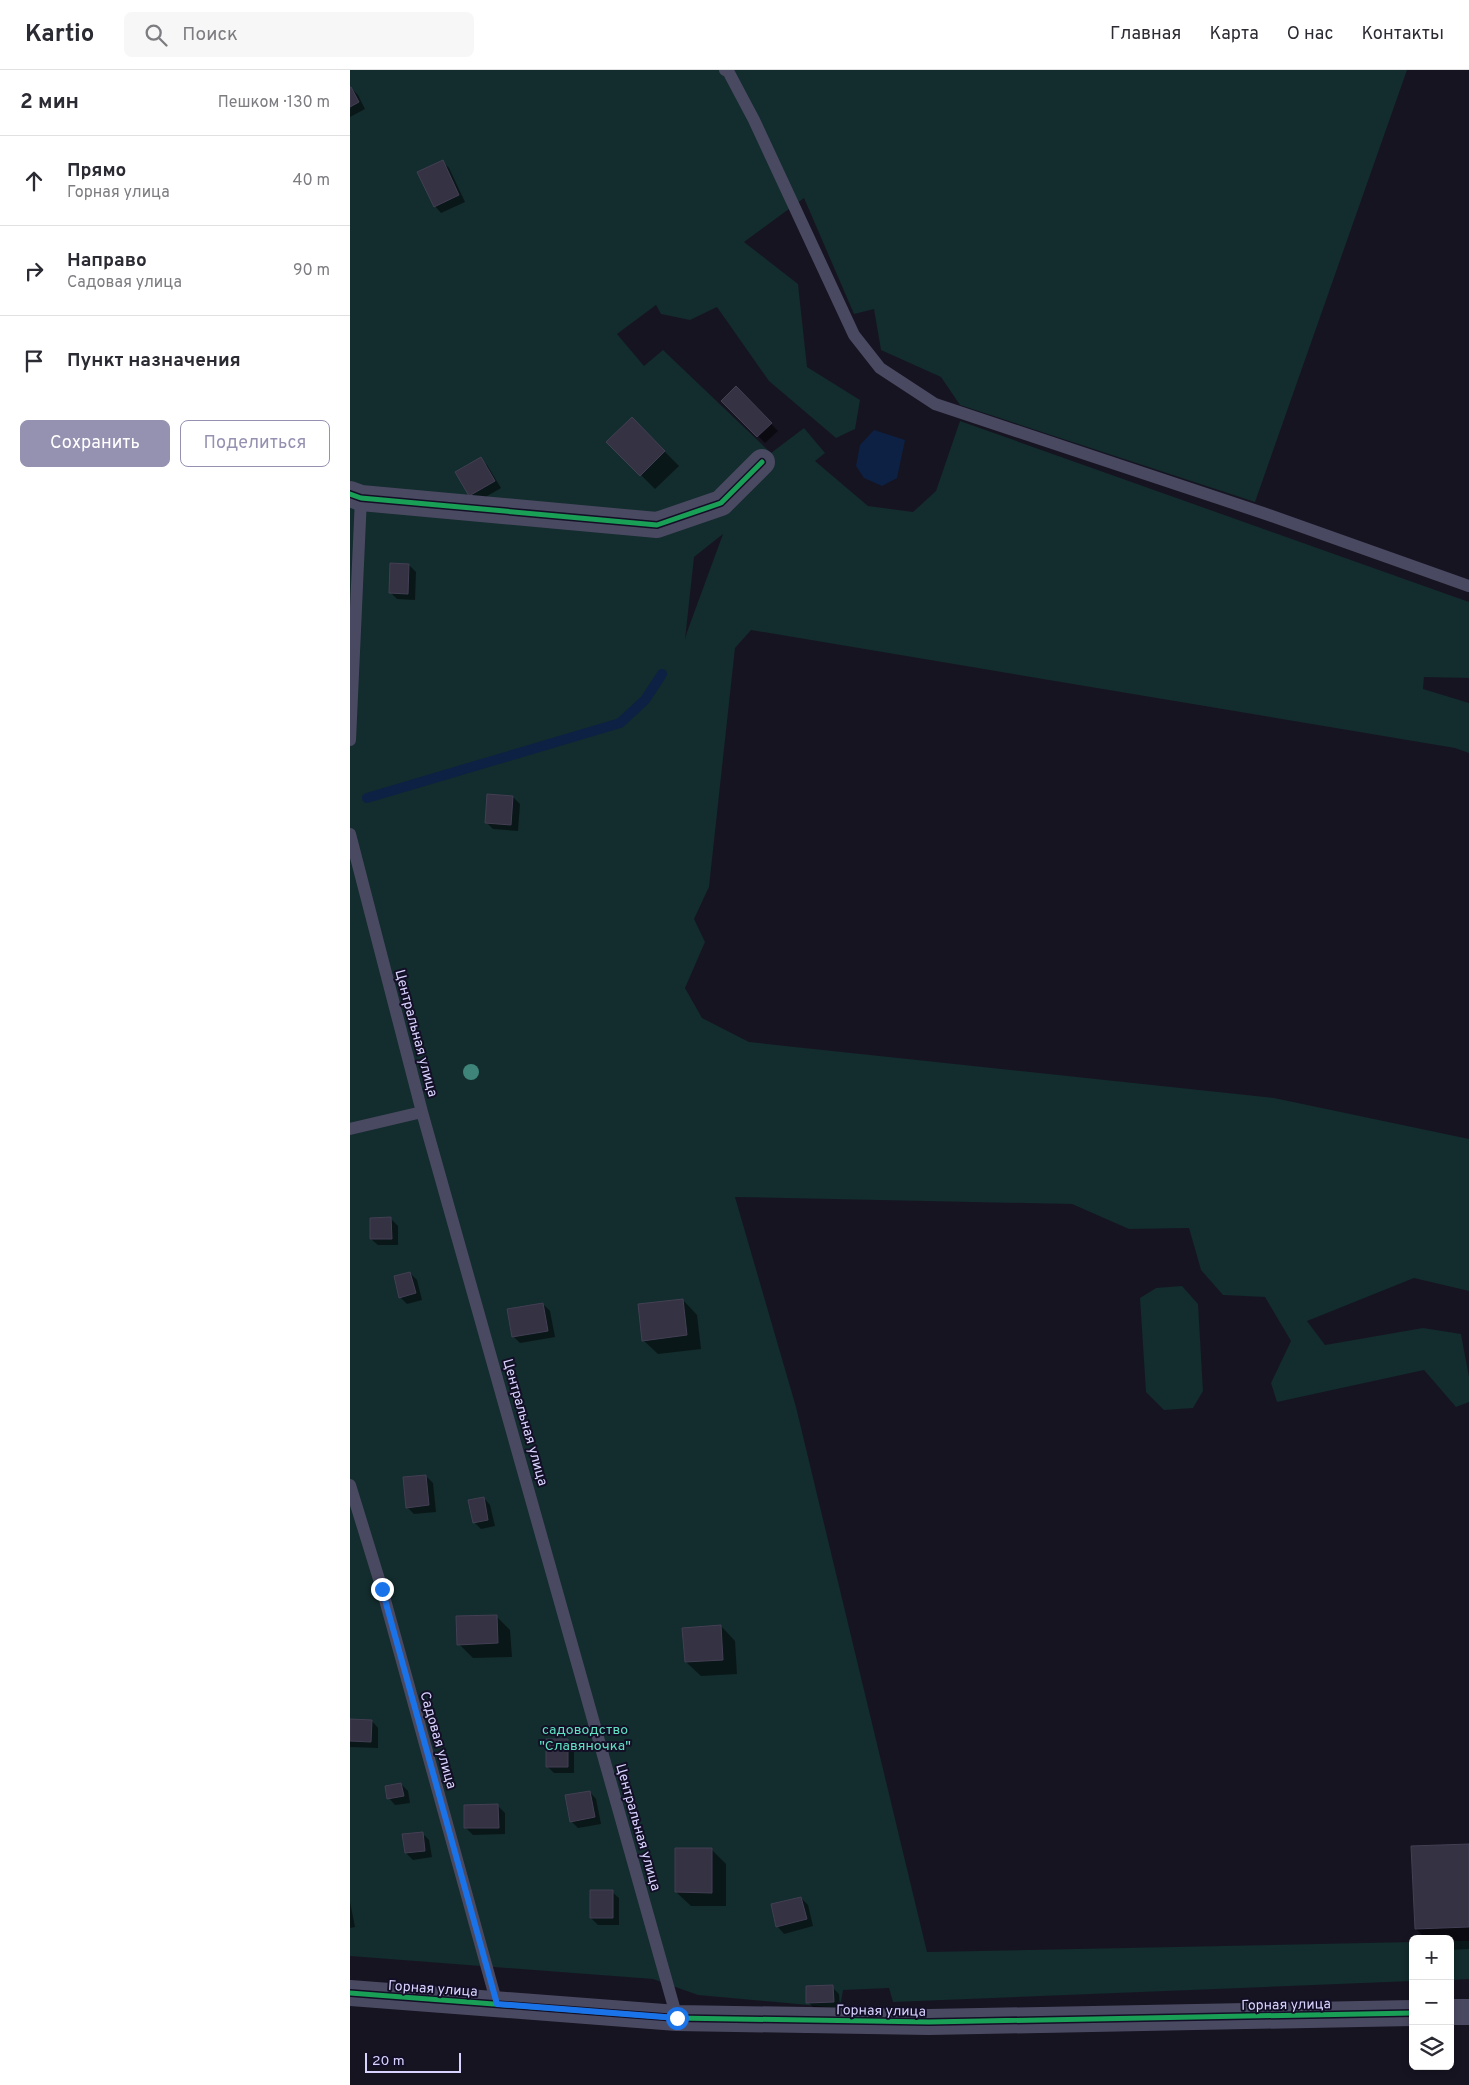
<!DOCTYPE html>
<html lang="ru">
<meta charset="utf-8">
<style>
:root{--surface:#fff;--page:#f7f7f7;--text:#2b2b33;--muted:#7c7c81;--line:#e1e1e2;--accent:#9591b1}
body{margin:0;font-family:Overpass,sans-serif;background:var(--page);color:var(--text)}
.controls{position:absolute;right:15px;bottom:15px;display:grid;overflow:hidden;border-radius:8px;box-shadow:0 2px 8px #0003}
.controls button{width:45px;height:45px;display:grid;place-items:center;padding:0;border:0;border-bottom:1px solid var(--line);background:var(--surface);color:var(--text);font:25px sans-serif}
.scale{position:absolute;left:15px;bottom:12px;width:96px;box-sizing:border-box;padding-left:5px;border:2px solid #d9d4ff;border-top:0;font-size:14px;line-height:18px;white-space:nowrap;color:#d9d4ff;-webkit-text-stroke:4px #130f26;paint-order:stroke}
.stop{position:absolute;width:15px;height:15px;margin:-11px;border:4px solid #1a73e8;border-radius:50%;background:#fff}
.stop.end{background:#1a73e8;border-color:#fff;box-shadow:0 1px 5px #0008}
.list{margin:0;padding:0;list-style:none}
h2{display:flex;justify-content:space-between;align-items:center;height:65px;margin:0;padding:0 20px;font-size:21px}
h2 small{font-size:16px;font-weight:400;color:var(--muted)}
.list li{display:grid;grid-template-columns:32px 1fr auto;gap:15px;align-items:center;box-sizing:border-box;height:90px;padding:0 20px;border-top:1px solid var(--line)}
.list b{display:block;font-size:19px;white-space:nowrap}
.list p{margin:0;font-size:16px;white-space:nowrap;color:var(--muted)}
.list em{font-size:16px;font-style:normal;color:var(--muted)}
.actions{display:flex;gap:10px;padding:15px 20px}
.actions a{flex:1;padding:11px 0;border:1px solid var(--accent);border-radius:8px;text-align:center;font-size:18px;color:var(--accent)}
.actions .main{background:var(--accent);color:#fff}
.icon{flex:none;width:28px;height:28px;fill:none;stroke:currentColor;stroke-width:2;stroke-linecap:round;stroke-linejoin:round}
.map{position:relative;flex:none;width:1119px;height:2015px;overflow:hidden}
header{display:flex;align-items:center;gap:30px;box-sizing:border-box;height:70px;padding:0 25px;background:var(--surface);border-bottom:1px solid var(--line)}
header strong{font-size:24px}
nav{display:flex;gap:28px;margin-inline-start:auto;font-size:18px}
.search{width:350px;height:45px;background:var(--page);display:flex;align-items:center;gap:12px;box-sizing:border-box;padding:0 18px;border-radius:8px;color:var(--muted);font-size:19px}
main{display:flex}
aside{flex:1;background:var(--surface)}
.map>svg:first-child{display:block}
.green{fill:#132c2d;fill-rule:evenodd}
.water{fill:#0d2144}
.shadow{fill:#0007}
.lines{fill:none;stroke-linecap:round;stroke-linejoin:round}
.stream{stroke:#0d2144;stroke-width:10}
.building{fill:#343243;stroke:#433f54}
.lane{stroke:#4a4962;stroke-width:12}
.street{stroke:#4a4962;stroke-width:26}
.cycleway-casing{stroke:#130f26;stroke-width:8}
.cycleway{stroke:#1a9f57;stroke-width:5}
.tree{fill:#3e8478}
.route{stroke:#1a73e8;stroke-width:6}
.labels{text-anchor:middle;stroke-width:4;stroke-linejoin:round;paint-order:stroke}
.street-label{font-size:14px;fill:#d9d4ff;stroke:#130f26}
.park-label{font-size:14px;fill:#5fe0c0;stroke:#130f26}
</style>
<header>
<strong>Kartio</strong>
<div class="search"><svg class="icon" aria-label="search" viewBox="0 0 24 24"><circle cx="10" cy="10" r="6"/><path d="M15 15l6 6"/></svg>Поиск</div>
<nav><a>Главная</a><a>Карта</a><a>О нас</a><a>Контакты</a></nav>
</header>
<main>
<aside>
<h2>2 мин<small>Пешком · 130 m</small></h2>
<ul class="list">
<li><svg class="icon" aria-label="ahead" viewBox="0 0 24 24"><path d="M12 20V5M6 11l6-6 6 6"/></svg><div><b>Прямо</b><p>Горная улица</p></div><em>40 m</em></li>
<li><svg class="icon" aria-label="right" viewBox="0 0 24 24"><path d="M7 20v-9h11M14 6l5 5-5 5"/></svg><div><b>Направо</b><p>Садовая улица</p></div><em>90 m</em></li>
<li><svg class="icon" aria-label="arrive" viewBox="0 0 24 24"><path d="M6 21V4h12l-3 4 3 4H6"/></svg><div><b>Пункт назначения</b></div></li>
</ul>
<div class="actions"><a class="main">Сохранить</a><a>Поделиться</a></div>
</aside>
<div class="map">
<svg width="1119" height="2015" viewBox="0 0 1119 2015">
<rect width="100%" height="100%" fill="#161421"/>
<path class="green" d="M 0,0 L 1057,0 L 905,432 L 610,335 L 591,307 L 531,280 L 524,239 L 504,244 L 454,128 L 394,172 L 448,214 L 457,297 L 510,330 L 505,359 L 486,368 L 419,311 L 367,237 L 340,250 L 311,244 L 306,235 L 267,264 L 294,296 L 313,280 L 421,383 L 454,358 L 475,383 L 465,391 L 518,436 L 563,442 L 586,421 L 610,351 L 1119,532 L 1119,608 L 1074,607 L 1073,619 L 1119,633 L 1119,683 L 1105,678 L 401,560 L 385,578 L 359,817 L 344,849 L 355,872 L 335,918 L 352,948 L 399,972 L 924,1028 L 1119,1069 L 1119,1221 L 1064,1208 L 957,1251 L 975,1275 L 1073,1258 L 1111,1264 L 1119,1307 L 1119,1332 L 1106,1337 L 1074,1300 L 927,1332 L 921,1313 L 941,1271 L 915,1227 L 873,1225 L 851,1200 L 839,1158 L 779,1159 L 722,1134 L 385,1127 L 446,1337 L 577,1882 L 1063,1872 L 1063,1911 L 543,1932 L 539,1918 L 493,1920 L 490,1938 L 348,1925 L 303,1909 L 0,1886 ZM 373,464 L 337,562 L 335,570 L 344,487 Z
M 832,1216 L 848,1234 L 853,1321 L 843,1338 L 814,1340 L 796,1322 L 790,1228 L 806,1218 Z
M 1100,1871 L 1119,1871 L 1119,1909 L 1100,1910 Z"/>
<path class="water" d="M 524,360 L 555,370 L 547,408 L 532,416 L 514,408 L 506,396 L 510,375 Z"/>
<path class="shadow" d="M 1,18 L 8,25 L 15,39 L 0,47 Z
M 92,91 L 99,98 L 115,132 L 91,143 L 85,136 Z
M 386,318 L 428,361 L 415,373 L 373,331 Z
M 282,349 L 329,396 L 305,419 L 258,372 Z
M 130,389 L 137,395 L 151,418 L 127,432 L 120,425 Z
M 59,495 L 66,502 L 65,530 L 47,529 L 40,522 Z
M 163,727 L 170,734 L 168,761 L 143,759 L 136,752 Z
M 41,1149 L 48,1156 L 48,1175 L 28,1175 L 21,1169 Z
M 60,1203 L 67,1210 L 72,1230 L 57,1234 L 50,1227 Z
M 333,1230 L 347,1245 L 351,1279 L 308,1284 L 293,1270 Z
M 193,1234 L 200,1241 L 205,1267 L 170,1273 L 163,1266 Z
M 76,1406 L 83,1413 L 86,1442 L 64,1444 L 57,1437 Z
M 134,1428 L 140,1435 L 145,1456 L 131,1459 L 124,1452 Z
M 146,1546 L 160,1560 L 162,1587 L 123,1588 L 109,1574 Z
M 371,1556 L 385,1571 L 387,1604 L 351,1606 L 336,1592 Z
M 0,1650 L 22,1651 L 28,1658 L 28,1678 L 0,1677 Z
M 217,1670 L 224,1677 L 224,1703 L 204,1703 L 197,1696 Z
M 51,1714 L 58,1721 L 60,1733 L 45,1735 L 39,1728 Z
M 240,1722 L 246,1729 L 251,1754 L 228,1758 L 221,1751 Z
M 148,1736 L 155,1743 L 155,1764 L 123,1765 L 116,1758 Z
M 72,1763 L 79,1770 L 82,1787 L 63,1790 L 56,1783 Z
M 1119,1775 L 1119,1879 L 1100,1880 L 1100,1869 L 1076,1869 L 1066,1859 L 1062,1777 Z
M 362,1780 L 376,1794 L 376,1836 L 341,1836 L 326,1822 Z
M 262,1822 L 269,1828 L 269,1855 L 248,1855 L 241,1848 Z
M 451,1828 L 458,1835 L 463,1856 L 434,1864 L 428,1857 L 422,1835 Z
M 0,1832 L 5,1857 L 0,1858 Z
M 482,1917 L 489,1924 L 490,1938 L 465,1939 L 458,1932 Z"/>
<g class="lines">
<path class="stream" d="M 17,728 L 270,653 L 295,630 L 312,604"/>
</g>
<path class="building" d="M 0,17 L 1,17 L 9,32 L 0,37 Z
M 93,90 L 109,125 L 84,137 L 67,102 Z
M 386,316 L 422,353 L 407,367 L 371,331 Z
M 282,347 L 315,381 L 290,406 L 256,372 Z
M 131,387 L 145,411 L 119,426 L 105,402 Z
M 40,493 L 59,494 L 58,524 L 39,523 Z
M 137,724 L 163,726 L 161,755 L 135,753 Z
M 41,1147 L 42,1169 L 20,1169 L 20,1148 Z
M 60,1202 L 66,1223 L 49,1228 L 44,1206 Z
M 333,1229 L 337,1265 L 292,1271 L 288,1234 Z
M 193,1233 L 198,1261 L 162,1267 L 157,1239 Z
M 76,1405 L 79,1435 L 56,1438 L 53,1407 Z
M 134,1427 L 138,1450 L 123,1453 L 118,1430 Z
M 147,1545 L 148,1573 L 107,1575 L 106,1546 Z
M 371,1555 L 373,1590 L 335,1592 L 332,1558 Z
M 0,1649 L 22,1650 L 21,1672 L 0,1671 Z
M 196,1669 L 218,1669 L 218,1697 L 196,1697 Z
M 51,1713 L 54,1726 L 37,1729 L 35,1716 Z
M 240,1721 L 245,1747 L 220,1752 L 215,1725 Z
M 148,1734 L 149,1758 L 114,1758 L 114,1735 Z
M 73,1762 L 75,1781 L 55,1783 L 52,1764 Z
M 1119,1774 L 1119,1857 L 1065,1859 L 1061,1776 Z
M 325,1778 L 362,1778 L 362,1823 L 325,1822 Z
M 240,1820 L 263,1820 L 263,1848 L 240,1848 Z
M 451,1827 L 457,1849 L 426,1857 L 421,1834 Z
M 483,1915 L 484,1932 L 456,1933 L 456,1916 Z"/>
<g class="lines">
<path class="lane" d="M 375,0 L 378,1 L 404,50 L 504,265 L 530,298 L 585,334 L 913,443 L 1119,516
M 0,670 L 11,428
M 0,764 L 72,1042 L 327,1948
M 0,1059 L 72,1042
M 0,1415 L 32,1519 L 147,1934"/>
<path class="street" d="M 0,424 L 11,428 L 307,455 L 371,433 L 412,392
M 0,1923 L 327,1948 L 579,1952 L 1063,1943
M 1100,1942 L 1119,1942"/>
<defs>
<path id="cycleway" d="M 0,424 L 11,428 L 307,455 L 371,433 L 412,392
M 0,1923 L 327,1948 L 579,1952 L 1063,1943"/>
</defs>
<use href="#cycleway" class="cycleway-casing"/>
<use href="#cycleway" class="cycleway"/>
</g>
<circle class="tree" cx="121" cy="1002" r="8"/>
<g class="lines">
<path class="route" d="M 32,1519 L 147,1934 L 327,1948"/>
</g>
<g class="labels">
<g class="street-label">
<text transform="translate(67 963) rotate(75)" y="5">Центральная улица</text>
<text transform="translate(176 1352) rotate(74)" y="5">Центральная улица</text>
<text transform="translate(89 1670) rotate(74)" y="5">Садовая улица</text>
<text transform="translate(289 1757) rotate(74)" y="5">Центральная улица</text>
<text transform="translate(83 1918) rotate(4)" y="5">Горная улица</text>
<text transform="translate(936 1934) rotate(-1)" y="5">Горная улица</text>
<text transform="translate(531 1940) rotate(1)" y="5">Горная улица</text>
</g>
<g class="park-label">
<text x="235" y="1664">садоводство<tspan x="235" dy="16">"Славяночка"</tspan></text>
</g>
</g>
</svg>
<div class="controls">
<button>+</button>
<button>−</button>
<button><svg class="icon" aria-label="layers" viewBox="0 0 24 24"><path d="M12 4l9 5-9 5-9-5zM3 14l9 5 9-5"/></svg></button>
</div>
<div class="scale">20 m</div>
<div class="stop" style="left:327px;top:1948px"></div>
<div class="stop end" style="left:32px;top:1519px"></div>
</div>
</main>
